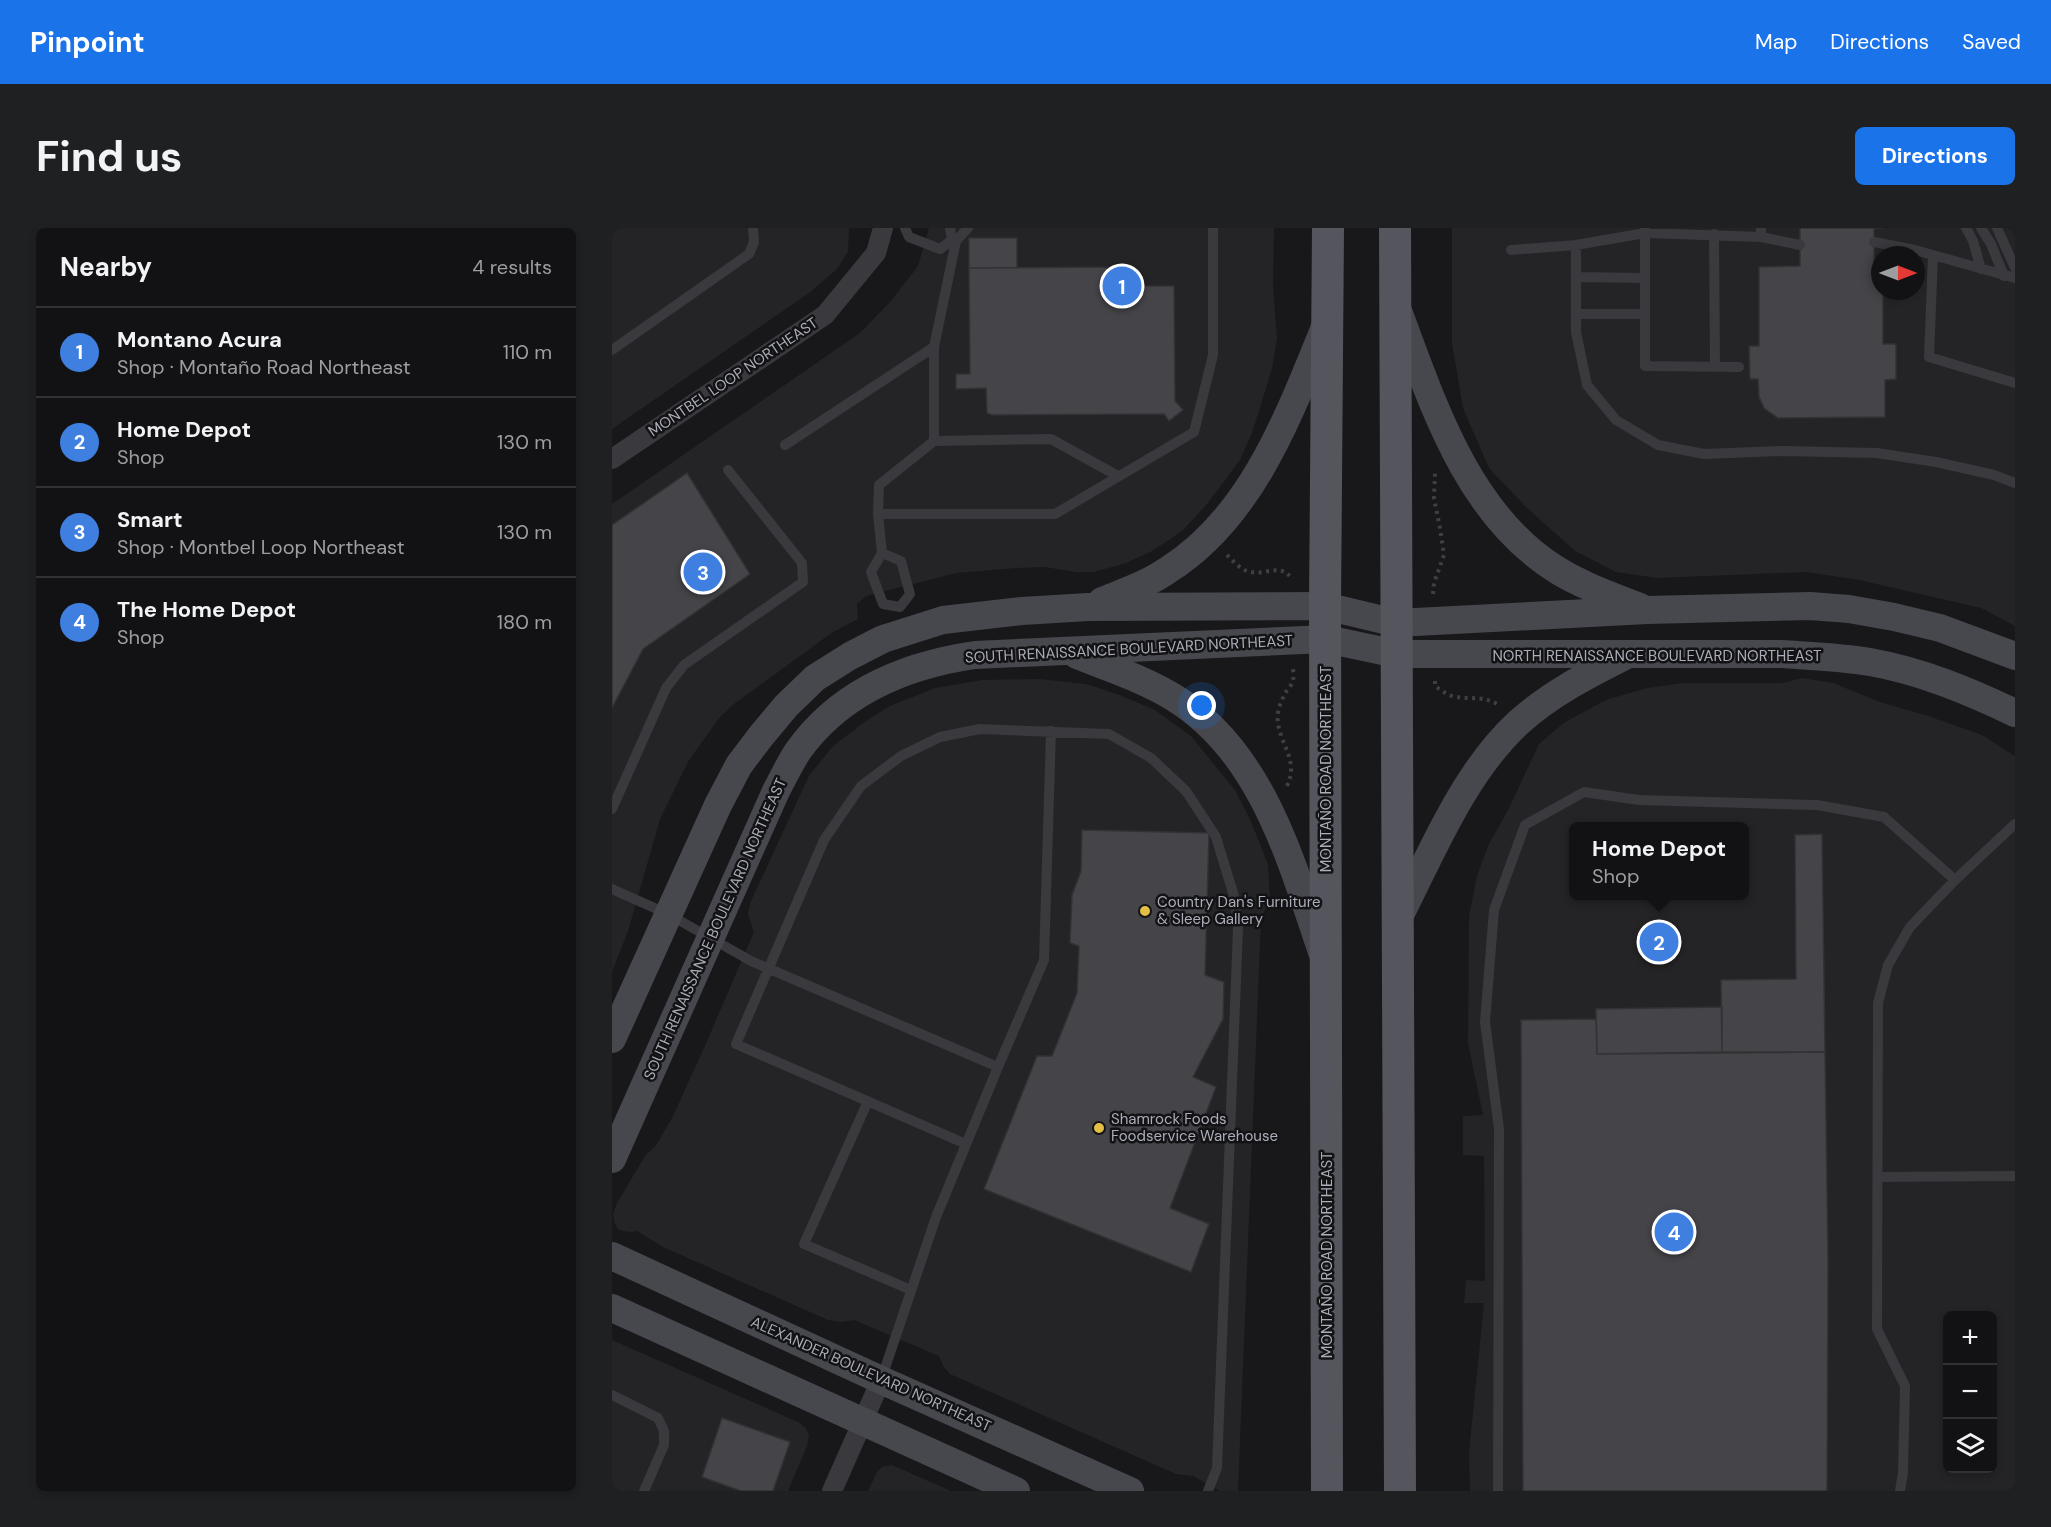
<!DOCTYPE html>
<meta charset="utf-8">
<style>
:root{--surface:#121214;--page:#1f2022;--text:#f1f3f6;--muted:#9c9ea0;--line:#313234;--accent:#1a73e8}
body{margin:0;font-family:"DM Sans",sans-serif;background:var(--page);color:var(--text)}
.controls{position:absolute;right:18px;bottom:18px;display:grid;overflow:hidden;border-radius:9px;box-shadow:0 3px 9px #0003}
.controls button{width:54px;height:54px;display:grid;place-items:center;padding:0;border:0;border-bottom:2px solid var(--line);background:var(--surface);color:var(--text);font:30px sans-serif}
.compass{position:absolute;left:1259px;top:18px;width:54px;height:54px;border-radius:50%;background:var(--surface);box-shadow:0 3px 9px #0003;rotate:90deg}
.you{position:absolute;left:590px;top:478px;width:21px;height:21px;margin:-15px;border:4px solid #fff;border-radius:50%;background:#1a73e8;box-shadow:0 0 0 9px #1a73e833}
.badge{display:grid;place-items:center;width:39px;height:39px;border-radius:50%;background:var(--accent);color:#fff;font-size:20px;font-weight:700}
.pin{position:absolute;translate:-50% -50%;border:3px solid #fff;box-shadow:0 2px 6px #0006}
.popup{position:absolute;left:957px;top:594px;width:180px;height:78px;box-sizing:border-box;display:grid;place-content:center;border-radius:9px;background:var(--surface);filter:drop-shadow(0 2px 4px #0005);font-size:20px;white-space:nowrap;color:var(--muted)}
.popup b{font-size:22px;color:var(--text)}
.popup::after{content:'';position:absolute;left:50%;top:100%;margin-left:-12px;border:12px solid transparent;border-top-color:var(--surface)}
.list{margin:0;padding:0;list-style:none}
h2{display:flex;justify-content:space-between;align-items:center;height:78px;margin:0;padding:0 24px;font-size:26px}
h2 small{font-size:20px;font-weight:400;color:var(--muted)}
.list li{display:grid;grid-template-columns:39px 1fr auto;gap:18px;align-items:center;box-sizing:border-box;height:90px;padding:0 24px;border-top:2px solid var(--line)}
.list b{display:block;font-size:22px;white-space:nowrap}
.list p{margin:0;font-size:20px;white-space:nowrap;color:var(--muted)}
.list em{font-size:20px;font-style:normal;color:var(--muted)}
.icon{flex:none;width:33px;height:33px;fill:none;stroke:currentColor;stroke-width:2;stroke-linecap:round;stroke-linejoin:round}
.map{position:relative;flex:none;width:1403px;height:1263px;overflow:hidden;border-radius:9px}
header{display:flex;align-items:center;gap:36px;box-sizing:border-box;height:84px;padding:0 30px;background:var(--accent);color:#fff}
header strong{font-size:28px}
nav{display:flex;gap:33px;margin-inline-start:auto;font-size:21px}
.intro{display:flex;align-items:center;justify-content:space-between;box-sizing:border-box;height:144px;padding:0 36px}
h1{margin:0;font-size:42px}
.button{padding:15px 27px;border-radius:9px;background:var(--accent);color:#fff;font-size:21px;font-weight:700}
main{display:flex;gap:36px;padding:0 36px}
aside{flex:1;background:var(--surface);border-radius:9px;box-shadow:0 3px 9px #0003}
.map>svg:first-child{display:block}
.built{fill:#242426;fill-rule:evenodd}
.building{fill:#454549;stroke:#323235;stroke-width:1.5}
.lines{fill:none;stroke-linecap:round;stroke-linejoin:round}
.path{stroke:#3f4045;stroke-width:4;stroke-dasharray:3 4.5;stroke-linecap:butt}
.lane{stroke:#39393e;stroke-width:10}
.street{stroke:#39393e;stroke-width:20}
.secondary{stroke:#47484e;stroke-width:28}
.primary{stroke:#55565d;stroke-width:32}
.poi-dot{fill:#e3bf46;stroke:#131315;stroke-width:2}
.labels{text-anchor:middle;stroke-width:5;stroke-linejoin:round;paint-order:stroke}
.street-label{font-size:15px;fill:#abaeb8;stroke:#131315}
.poi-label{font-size:15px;fill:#abaeb8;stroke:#131315;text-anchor:start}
</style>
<header>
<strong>Pinpoint</strong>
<nav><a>Map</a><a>Directions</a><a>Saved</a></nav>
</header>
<div class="intro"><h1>Find us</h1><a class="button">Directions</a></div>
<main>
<aside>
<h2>Nearby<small>4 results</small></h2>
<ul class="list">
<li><span class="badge" style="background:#3f7fe0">1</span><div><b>Montano Acura</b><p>Shop · Montaño Road Northeast</p></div><em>110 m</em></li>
<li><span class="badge" style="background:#3f7fe0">2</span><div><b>Home Depot</b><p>Shop</p></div><em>130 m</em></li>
<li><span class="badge" style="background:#3f7fe0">3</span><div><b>Smart</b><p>Shop · Montbel Loop Northeast</p></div><em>130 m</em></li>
<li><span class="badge" style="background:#3f7fe0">4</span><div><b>The Home Depot</b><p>Shop</p></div><em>180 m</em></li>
</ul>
</aside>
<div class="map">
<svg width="1403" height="1263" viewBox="0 0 1403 1263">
<rect width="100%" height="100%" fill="#18181a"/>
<path class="built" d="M 0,0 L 237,0 L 236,24 L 225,41 L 197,65 L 0,201 Z
M 317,0 L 662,0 L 661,59 L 665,110 L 660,141 L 640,205 L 628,232 L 595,276 L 570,303 L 540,323 L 514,335 L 482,344 L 464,344 L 433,339 L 404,340 L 344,345 L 254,368 L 245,376 L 246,391 L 221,404 L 122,476 L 108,489 L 77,532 L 48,591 L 16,703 L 0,744 L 0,276 L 248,105 L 279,73 L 306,38 Z
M 840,0 L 1403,0 L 1403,398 L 1369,380 L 1247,352 L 1194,344 L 1046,350 L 1004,344 L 963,323 L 915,280 L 877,240 L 851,180 L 840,115 ZM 1268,27 L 1304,27 L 1304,63 L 1268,63 Z
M 1190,450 L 1221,455 L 1268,474 L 1316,488 L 1370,507 L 1403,528 L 1403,1263 L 858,1263 L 857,1224 L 872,1075 L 852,1075 L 854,1052 L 873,1053 L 872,928 L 851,927 L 851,888 L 871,887 L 856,815 L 857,688 L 865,648 L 876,618 L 896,582 L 927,516 L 953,494 L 994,472 L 1035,460 L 1071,455 L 1171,455 ZM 962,598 L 1132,598 L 1132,668 L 962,668 ZM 1336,1088 L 1380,1088 L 1380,1240 L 1336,1240 Z
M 427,451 L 474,456 L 510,468 L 543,482 L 579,508 L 623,562 L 638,591 L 656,636 L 658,670 L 649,691 L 626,1263 L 608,1263 L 581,1248 L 564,1246 L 338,1146 L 331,1138 L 327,1128 L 242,1092 L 230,1094 L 216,1092 L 51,1019 L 25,1003 L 17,1004 L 7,1002 L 3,996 L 1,986 L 5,975 L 33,928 L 45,916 L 61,888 L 92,820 L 142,704 L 136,686 L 138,675 L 197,548 L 221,518 L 254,493 L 278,478 L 323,460 L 370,452 Z
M 0,1112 L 186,1194 L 194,1200 L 197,1208 L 195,1218 L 176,1263 L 0,1263 Z
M 280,1237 L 339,1263 L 256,1263 L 265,1244 L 270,1239 Z"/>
<path class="building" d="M 1188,0 L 1270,0 L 1262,0 L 1262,38 L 1268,38 L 1268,63 L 1271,63 L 1271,116 L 1284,116 L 1284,151 L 1273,152 L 1273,189 L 1166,190 L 1152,180 L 1147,169 L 1146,151 L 1138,151 L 1137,118 L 1147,118 L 1147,39 L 1188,38 Z
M 357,10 L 405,10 L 405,40 L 357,40 Z
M 501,39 L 501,58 L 562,58 L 563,173 L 571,182 L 557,193 L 552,186 L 380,187 L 375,185 L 374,160 L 344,161 L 344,146 L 358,146 L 357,40 Z
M 75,245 L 138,346 L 31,421 L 0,480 L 0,297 Z
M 470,602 L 597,605 L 593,747 L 612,754 L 611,791 L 581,849 L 604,859 L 558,980 L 597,996 L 579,1044 L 372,961 L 425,828 L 440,828 L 465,765 L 467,718 L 458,715 L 460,667 L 469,643 Z
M 1210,606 L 1213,824 L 1110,824 L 1109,752 L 1184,751 L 1183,607 Z
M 1110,779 L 1110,824 L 985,826 L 984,781 Z
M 984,791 L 985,826 L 1213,824 L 1216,1034 L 1215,1263 L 911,1263 L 909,792 Z
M 110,1190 L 178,1214 L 161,1263 L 129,1263 L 90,1249 Z"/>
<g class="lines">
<path class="path" d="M 615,327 C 622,334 630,343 639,344 C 654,347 669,335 679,350
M 821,366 L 822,355 L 832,327 L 828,300 L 822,270 L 823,245
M 823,453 L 823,458 C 828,461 833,466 840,468 C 856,472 871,467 887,477
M 675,558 C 687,533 669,518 666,495 C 664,484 669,473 674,464 C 676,460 681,456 681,452 C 682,448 681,442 681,438"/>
<path class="lane" d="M 293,0 L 297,9 L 328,21 L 340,12
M 338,0 L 340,12
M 1033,0 L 1033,138 L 1127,139
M 1149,0 L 1149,9 L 1188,17
M 1354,0 L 1361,13 L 1369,41
M 1369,0 L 1379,16 L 1392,48
M 1385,0 L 1403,40
M 1102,6 L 1103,138
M 1262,14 L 1303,22 L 1403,50
M 964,17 L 964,104 L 975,157 L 1004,192 L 1046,217 L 1092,226 L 1171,223 L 1265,225 L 1324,234 L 1382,247 L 1403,255
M 899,22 L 964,17 L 1033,5 L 1149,9
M 1321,27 L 1317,129 L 1403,155
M 964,49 L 1033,50
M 964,86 L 1033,86
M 0,122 L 137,26 L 142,14 L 141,0
M 322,213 L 439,211 L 506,248
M 173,217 L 322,119
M 266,286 L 443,286 L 582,204 L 601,127 L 601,0
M 270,325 L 289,333 L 298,366 L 288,379
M 288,379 L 271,376 L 259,344 L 270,325 L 266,286 L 267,257 L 322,213 L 322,119 L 344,13 L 356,0
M 0,581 L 54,460 L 72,437 L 191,354 L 190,335 L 116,242
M 0,661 L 56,686 L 139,733 L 386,839 L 324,989 L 269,1152
M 386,839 L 432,732 L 439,503
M 256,873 L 192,1016 L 299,1062
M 354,916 L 124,816 L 212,612 L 249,558 L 289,528 L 328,509 L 368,501 L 497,506 L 539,530 L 574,563 L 604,609 L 622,668 L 626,700 L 605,1240 L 596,1263
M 1266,949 L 1403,948
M 0,1167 L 46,1190 L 52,1203 L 52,1217 L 32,1263
M 886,1263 L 887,901 L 873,794 L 882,682 L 913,597 L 972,564 L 1027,572 L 1205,577 L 1272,589 L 1343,652
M 1288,1263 L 1291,1245 L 1293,1158 L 1265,1101 L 1266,775 L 1276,737 L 1298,699 L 1343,652 L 1403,596"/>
<path class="street" d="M 0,231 L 213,87 L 264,25 L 271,0
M 220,1263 L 269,1152"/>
<path class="secondary" d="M 786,83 C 821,176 855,286 945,342 C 971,358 1000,368 1028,379
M 490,373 C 512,364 536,356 556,342 C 640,289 677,187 713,99
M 465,427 C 497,440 532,451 561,469 C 650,523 679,633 710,724
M 787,689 C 820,624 852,545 906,495 C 937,467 973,448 1011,429
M 0,811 L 106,577 L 127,537 L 149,508 L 174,478 L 203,450 L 238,428 L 271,411 L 331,392 L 410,383 L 476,379 L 713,378 L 784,395 L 1035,382 L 1198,378 L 1237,381 L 1282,389 L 1328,400 L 1403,428
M 0,931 L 164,563 C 171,550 178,535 186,523 C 228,464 294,437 363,427 L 714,411 L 785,426 L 1170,426 C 1199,428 1229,429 1258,434 C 1309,443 1357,463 1403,485
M 0,1028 L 269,1152 L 518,1263
M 0,1080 L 404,1263"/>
<path class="primary" d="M 783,0 L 788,1263
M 715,1263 L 713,378 L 716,0"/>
</g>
<g class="poi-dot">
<circle cx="533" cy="683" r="6"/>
<circle cx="487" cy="900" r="6"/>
</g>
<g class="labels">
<g class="street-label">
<text transform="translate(121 149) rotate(-34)" y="5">MONTBEL LOOP NORTHEAST</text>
<text transform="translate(517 421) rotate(-3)" y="5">SOUTH RENAISSANCE BOULEVARD NORTHEAST</text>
<text x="1045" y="433">NORTH RENAISSANCE BOULEVARD NORTHEAST</text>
<text transform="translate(714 541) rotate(-90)" y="5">MONTAÑO ROAD NORTHEAST</text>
<text transform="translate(103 701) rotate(-66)" y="5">SOUTH RENAISSANCE BOULEVARD NORTHEAST</text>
<text transform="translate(715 1027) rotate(-90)" y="5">MONTAÑO ROAD NORTHEAST</text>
<text transform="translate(259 1146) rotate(24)" y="5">ALEXANDER BOULEVARD NORTHEAST</text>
</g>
<g class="poi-label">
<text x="545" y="679">Country Dan's Furniture<tspan x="545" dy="17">&amp; Sleep Gallery</tspan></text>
<text x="499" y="896">Shamrock Foods<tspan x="499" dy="17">Foodservice Warehouse</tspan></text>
</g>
</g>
</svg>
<div class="controls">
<button>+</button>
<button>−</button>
<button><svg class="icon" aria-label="layers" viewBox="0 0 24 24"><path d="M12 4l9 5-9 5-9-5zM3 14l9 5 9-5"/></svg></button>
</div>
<svg class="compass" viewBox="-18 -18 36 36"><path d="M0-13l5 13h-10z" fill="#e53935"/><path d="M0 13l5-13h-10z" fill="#9c9ea0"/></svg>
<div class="you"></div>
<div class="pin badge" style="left:510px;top:58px;background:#3f7fe0">1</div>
<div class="pin badge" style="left:1047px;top:714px;background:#3f7fe0">2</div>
<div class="popup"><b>Home Depot</b>Shop</div>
<div class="pin badge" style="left:91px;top:344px;background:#3f7fe0">3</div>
<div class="pin badge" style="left:1062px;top:1004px;background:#3f7fe0">4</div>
</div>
</main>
